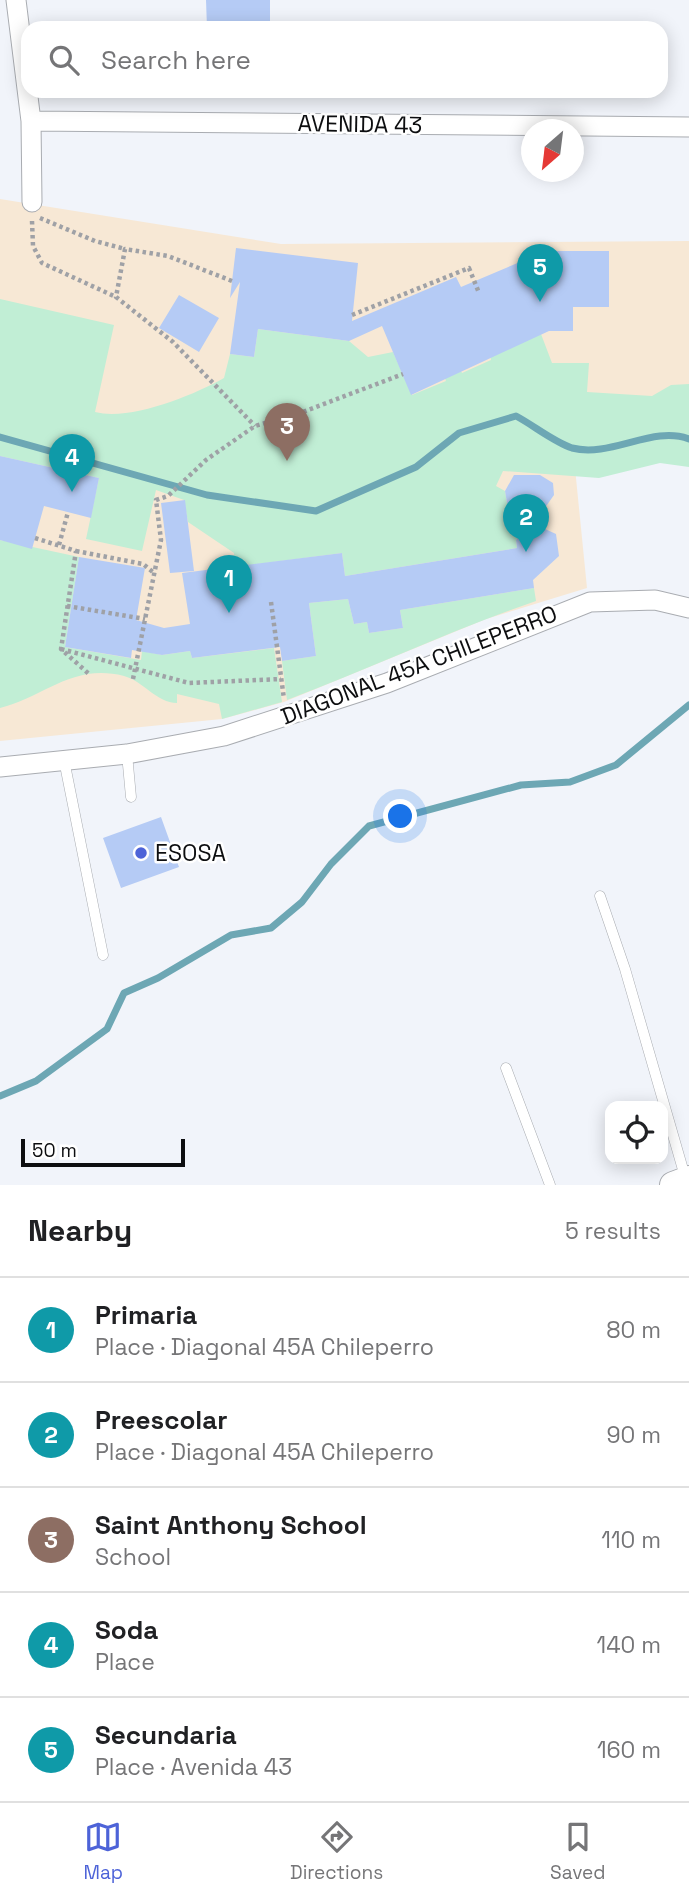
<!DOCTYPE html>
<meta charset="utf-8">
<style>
:root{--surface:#fff;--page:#f2f2f2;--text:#202124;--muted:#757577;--line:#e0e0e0;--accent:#4d63d8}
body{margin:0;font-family:"Space Grotesk",sans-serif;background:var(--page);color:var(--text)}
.controls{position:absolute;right:21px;bottom:21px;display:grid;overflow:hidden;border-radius:14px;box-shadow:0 4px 18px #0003}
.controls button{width:63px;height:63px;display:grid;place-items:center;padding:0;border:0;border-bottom:2px solid var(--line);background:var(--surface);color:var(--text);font:35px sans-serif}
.compass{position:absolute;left:521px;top:119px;width:63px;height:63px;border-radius:50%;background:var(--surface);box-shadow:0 4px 18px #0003;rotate:208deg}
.scale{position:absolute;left:21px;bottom:18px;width:164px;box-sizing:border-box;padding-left:7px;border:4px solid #0d0e10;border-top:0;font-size:19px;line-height:24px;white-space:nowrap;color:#0d0e10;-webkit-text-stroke:5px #fff;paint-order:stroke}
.you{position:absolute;left:401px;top:817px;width:24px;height:24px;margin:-18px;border:5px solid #fff;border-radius:50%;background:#1a73e8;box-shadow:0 0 0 10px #1a73e833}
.badge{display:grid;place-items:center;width:46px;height:46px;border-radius:50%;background:var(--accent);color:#fff;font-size:23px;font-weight:700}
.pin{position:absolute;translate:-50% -58px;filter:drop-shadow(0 2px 4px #0008)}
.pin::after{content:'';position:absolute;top:37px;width:24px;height:21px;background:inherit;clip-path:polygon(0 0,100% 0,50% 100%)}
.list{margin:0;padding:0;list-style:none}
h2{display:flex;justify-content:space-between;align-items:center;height:91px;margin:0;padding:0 28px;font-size:30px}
h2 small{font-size:23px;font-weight:400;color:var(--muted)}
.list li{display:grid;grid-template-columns:46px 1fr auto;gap:21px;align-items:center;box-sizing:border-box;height:105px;padding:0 28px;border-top:2px solid var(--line)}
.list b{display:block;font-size:26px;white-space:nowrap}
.list p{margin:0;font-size:23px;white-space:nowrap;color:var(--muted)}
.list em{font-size:23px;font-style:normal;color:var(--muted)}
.icon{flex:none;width:38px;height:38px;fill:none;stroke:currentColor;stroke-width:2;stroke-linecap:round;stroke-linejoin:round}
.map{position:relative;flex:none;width:689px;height:1185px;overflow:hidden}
.search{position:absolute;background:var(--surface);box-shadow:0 4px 18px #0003;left:21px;right:21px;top:21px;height:77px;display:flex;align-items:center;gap:18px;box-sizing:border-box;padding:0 24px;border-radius:21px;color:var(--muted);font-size:26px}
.sheet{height:616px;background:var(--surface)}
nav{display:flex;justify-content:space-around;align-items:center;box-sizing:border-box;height:98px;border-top:2px solid var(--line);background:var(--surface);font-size:19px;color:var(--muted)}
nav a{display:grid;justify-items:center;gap:4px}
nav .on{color:var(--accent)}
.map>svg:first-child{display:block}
.education{fill:#f7e8d5}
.green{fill:#c1eed5}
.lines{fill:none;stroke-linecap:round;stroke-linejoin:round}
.stream{stroke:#6da7b4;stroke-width:7}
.building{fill:#b5cbf5}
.service-casing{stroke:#a9acb1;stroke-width:11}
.minor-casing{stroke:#a9acb1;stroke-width:21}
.secondary-casing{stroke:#a9acb1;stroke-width:28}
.path{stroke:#9fa1a6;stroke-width:4.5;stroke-dasharray:3.5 3.5;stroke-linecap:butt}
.service{stroke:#fff;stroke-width:10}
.minor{stroke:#fff;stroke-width:19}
.secondary{stroke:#fff;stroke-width:26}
.poi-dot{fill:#4d63d8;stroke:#fff;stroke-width:2.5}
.labels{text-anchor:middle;stroke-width:5;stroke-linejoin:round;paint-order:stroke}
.street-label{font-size:23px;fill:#0d0e10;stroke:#fff}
.poi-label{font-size:23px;fill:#0d0e10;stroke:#fff;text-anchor:start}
</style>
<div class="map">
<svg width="689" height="1185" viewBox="0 0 689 1185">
<rect width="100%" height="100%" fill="#f1f4fa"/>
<path class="education" d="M 0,199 L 281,244 L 689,241 L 689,439 L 573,448 L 587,588 L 486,619 L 284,702 L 222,719 L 0,741 Z"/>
<path class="green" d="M 0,299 L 114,325 L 95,412 C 130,421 192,396 224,378 L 230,354 L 254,357 L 258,329 L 349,341 L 368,357 L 393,352 L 412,395 L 446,381 L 443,373 L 459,367 L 462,373 L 491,360 L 490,355 L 541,334 L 552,363 L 589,363 L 587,392 L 652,396 L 671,385 L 689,384 L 689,467 L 660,463 L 599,478 L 503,471 L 496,486 L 505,491 L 507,503 L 527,516 L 529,526 L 516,540 L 517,548 L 345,576 L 342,553 L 235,567 L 234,553 L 188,522 L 184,500 L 156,490 L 142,551 L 86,539 L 99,478 L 0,456 Z
M 0,540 L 79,557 L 65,647 L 141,660 L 142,651 L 162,655 L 190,651 L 192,658 L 274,648 L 282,702 L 222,719 L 219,704 L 177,694 L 177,703 C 157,703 143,681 124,676 C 72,663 45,697 0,708 Z
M 534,588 L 536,601 C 452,630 371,668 287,700 L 282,661 L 316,656 L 309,603 L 348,599 L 354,624 L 367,622 L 369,633 L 403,628 L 400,610 Z"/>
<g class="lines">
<path class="stream" d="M 0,437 L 207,495 L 316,511 L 416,467 L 459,433 L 516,416 C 533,425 554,442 572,448 C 611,458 653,425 689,439
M 0,1096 L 36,1081 L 107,1029 L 124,993 L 158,978 L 231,935 L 271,928 L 302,902 L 331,864 L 369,826 L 521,785 L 570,782 L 616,765 L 689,705"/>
</g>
<path class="building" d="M 206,0 L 270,0 L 270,28 L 207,28 Z
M 236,248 L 358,263 L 352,321 L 456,277 L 461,287 L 546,251 L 609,251 L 609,307 L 573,307 L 573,331 L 549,331 L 411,395 L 382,326 L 349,341 L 258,329 L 254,357 L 230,354 L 240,282 L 230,298 Z
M 179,295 L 219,318 L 199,352 L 159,328 Z
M 0,456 L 99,478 L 91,518 L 44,506 L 32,549 L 0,540 Z
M 514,475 L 540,475 L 553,483 L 554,495 L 542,512 L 545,529 L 556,534 L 559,556 L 533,580 L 534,588 L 400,610 L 403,628 L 369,633 L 367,622 L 354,624 L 348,599 L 309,603 L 316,656 L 282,661 L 280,647 L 192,658 L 190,651 L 162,655 L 132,650 L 131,658 L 65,647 L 79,557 L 145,568 L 136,620 L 164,628 L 190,624 L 182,573 L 342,553 L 345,576 L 517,548 L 516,540 L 534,521 L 507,503 L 505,491 Z
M 185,500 L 194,571 L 170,573 L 161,503 Z
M 161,817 L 179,867 L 121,888 L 103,838 Z"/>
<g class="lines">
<defs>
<path id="service" d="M 127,754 L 131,797
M 64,760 L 103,955
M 600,896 L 625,969 L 686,1180
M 506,1068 L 550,1185"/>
<path id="minor" d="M 16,0 L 31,121 L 32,202
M 31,121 L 689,127
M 0,767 L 127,754 L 224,736 L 387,683 L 590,602 L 655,600 L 689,608"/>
<path id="secondary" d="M 673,1185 L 689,1179"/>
</defs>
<use href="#service" class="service-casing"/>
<use href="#minor" class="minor-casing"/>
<use href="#secondary" class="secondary-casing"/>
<path class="path" d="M 40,218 L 95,241 L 125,249
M 32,221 L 33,246 L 42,263 L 116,297
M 232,281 L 168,256 L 125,249 L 116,297 L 173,342 L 255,426
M 352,315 L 469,268 L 479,293
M 35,538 L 76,551 L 61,649 L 89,674
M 59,545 L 68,512
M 76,551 L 143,564 L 154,573
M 271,602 L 284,699
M 67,606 L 145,619
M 61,649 L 189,683 L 281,679
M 133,679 L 161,540 L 156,500 L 168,496 L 206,460 L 255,426 L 300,413 L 403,374"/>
<use href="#service" class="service"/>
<use href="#minor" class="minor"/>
<use href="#secondary" class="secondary"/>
</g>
<circle class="poi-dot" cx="141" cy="853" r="7"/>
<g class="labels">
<g class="street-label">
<text transform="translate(360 124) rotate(1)" y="8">AVENIDA 43</text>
<text transform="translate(419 665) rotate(-21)" y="8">DIAGONAL 45A CHILEPERRO</text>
</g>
<g class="poi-label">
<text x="155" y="861">ESOSA</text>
</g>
</g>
</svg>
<div class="controls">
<button><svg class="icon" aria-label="locate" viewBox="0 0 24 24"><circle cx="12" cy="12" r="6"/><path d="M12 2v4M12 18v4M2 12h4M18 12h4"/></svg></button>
</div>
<svg class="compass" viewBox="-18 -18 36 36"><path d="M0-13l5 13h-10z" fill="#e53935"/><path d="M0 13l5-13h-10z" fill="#757577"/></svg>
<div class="scale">50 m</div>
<div class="you"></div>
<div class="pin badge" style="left:229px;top:613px;background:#0f9aa8">1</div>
<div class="pin badge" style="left:526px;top:552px;background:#0f9aa8">2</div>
<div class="pin badge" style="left:287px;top:461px;background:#8d6e63">3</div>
<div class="pin badge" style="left:72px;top:492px;background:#0f9aa8">4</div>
<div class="pin badge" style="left:540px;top:302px;background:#0f9aa8">5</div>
<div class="search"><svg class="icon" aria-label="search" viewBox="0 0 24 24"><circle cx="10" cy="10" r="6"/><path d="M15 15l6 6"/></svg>Search here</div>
</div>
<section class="sheet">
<h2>Nearby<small>5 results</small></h2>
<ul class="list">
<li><span class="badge" style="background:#0f9aa8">1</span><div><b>Primaria</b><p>Place · Diagonal 45A Chileperro</p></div><em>80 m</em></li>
<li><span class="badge" style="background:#0f9aa8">2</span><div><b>Preescolar</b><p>Place · Diagonal 45A Chileperro</p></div><em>90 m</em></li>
<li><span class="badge" style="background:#8d6e63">3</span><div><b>Saint Anthony School</b><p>School</p></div><em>110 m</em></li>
<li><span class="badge" style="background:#0f9aa8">4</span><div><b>Soda</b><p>Place</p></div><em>140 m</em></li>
<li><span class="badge" style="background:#0f9aa8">5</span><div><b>Secundaria</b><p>Place · Avenida 43</p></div><em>160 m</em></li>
</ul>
</section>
<nav>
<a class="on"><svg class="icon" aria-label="map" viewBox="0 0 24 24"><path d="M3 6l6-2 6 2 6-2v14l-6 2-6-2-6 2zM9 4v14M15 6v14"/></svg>Map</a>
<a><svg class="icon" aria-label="directions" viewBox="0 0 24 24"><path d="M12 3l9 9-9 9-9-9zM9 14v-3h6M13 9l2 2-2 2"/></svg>Directions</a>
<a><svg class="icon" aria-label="saved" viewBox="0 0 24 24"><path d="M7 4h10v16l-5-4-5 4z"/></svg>Saved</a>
</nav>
